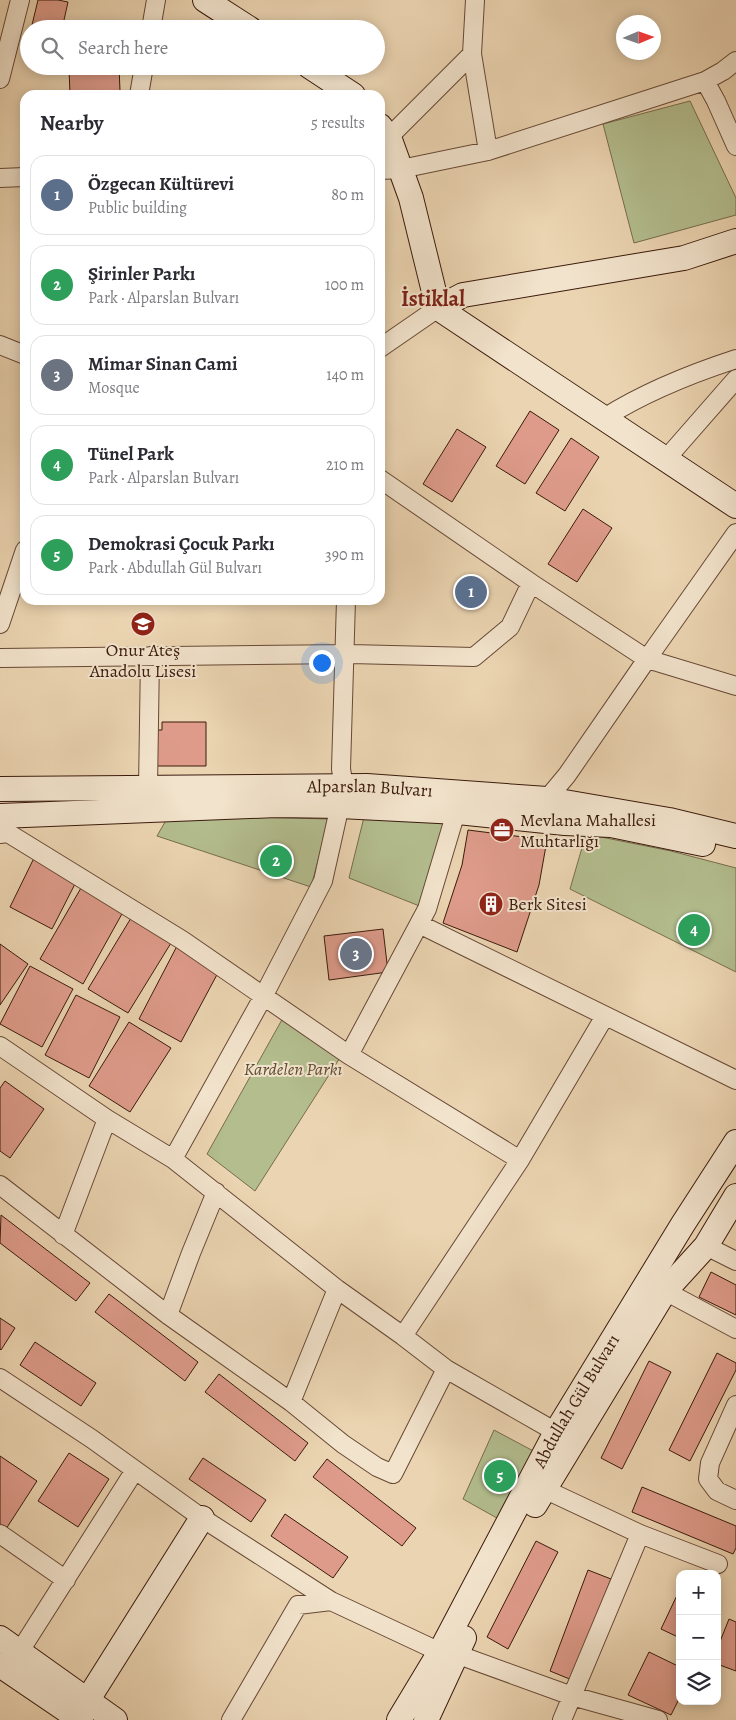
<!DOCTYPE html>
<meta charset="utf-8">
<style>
:root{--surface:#fff;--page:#f7f7f7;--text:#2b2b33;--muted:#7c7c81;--line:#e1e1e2;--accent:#ea580c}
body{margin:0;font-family:Alegreya,serif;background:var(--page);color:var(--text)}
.controls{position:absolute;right:15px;bottom:15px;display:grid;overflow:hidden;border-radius:10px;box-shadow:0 2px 12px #0003}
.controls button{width:45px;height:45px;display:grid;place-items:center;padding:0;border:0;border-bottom:1px solid var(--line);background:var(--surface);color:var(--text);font:25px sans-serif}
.compass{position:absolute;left:616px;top:15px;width:45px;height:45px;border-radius:50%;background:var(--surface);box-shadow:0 2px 12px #0003;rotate:88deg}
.you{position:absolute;left:321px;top:662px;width:18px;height:18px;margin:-12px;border:4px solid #fff;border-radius:50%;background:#1a73e8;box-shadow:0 0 0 8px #1a73e833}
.badge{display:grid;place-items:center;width:32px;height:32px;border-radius:50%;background:var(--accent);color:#fff;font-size:16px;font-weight:700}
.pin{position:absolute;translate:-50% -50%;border:2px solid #fff;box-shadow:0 1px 5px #0006}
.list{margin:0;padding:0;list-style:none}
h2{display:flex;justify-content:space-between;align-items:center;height:65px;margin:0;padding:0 20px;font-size:21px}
h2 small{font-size:16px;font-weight:400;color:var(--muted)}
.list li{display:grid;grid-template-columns:32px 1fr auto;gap:15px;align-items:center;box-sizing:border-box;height:80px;margin:0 10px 10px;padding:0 10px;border:1px solid var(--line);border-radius:15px}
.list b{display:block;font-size:19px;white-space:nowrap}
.list p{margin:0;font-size:16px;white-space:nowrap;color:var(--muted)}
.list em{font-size:16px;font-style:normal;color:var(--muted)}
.icon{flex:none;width:28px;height:28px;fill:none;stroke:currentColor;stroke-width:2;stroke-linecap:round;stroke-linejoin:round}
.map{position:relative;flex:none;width:736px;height:1720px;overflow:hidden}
.search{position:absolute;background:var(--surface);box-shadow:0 2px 12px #0003;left:20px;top:20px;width:365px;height:55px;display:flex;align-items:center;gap:12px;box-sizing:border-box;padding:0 18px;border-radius:28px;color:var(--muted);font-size:19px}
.panel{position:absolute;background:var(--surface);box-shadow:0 2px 12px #0003;left:20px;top:90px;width:365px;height:515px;border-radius:15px}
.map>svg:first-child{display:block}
.green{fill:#b3bd8e;stroke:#776c4d}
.building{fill:#de9b8a;stroke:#3b1a0c}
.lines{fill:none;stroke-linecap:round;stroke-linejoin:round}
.street-casing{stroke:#674835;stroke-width:20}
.secondary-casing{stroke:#3b1a0c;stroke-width:26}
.street{stroke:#f2e3cc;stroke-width:18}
.secondary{stroke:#f2e3cc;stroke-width:24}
.labels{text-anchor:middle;stroke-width:4;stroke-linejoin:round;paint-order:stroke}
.poi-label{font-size:18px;fill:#3b1a0c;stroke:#f2e3cc;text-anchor:start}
.street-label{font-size:18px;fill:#3b1a0c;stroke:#f2e3cc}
.park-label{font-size:18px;font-style:italic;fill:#5f4b33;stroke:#f2e3cc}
.district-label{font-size:22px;font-weight:bold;fill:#7a1f14;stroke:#f2e3cc}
</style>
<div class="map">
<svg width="736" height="1720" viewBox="0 0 736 1720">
<rect width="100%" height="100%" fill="#ebd4b1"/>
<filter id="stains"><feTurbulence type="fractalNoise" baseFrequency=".004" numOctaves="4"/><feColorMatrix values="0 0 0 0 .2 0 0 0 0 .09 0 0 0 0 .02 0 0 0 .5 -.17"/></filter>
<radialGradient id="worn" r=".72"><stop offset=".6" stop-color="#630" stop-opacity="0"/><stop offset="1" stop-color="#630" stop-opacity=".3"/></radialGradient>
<path class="green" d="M 690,101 L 736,198 L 736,215 L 634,243 L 603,124 Z
M 365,813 L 453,822 L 427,909 L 349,878 Z
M 169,815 L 329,819 L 311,887 L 157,836 Z
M 586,834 L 671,851 L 736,868 L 736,972 L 570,889 Z
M 284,1016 L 343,1053 L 255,1191 L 207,1154 Z
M 494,1430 L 539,1454 L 504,1522 L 463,1499 Z"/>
<path class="building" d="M 38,0 L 58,0 L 68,2 L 62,29 L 31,29 Z
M 81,66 L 119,66 L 120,91 L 70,94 L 69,69 L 81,68 Z
M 530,411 L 559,430 L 525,484 L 496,466 Z
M 457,429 L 486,447 L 452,502 L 423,484 Z
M 571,438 L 599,457 L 565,511 L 536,493 Z
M 583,509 L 612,528 L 577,582 L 548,564 Z
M 162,722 L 206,722 L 206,766 L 153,766 L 152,730 L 162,730 Z
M 468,830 L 547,840 L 539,885 L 517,952 L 443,923 L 462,865 Z
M 34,858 L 77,880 L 52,929 L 10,907 Z
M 81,888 L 123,912 L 83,984 L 40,959 Z
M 131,918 L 171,943 L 128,1013 L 88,989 Z
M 383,929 L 388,972 L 329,980 L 324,936 Z
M 0,944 L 28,964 L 0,1005 Z
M 177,946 L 220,969 L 181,1042 L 139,1019 Z
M 30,966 L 73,989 L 42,1047 L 0,1024 Z
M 76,995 L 120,1017 L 89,1078 L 45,1055 Z
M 129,1022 L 171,1048 L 130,1112 L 89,1086 Z
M 5,1081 L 44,1109 L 10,1158 L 0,1151 L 0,1088 Z
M 1,1215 L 90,1283 L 76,1301 L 0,1243 Z
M 711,1272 L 736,1285 L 736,1315 L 699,1297 Z
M 109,1294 L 198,1362 L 185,1381 L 95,1312 Z
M 0,1318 L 15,1328 L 1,1350 L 0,1349 Z
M 35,1342 L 96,1383 L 81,1406 L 20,1365 Z
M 717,1353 L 736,1363 L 736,1370 L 690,1461 L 669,1450 Z
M 649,1361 L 671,1372 L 622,1469 L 601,1458 Z
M 219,1374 L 308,1443 L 295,1461 L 205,1392 Z
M 69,1453 L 109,1479 L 78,1527 L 38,1501 Z
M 0,1456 L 37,1481 L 6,1529 L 0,1525 Z
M 203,1458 L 266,1500 L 251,1522 L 189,1479 Z
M 327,1459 L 416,1528 L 402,1546 L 313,1477 Z
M 642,1487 L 736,1526 L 736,1548 L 733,1554 L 632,1512 Z
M 285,1514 L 348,1557 L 333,1578 L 271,1536 Z
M 536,1541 L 558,1552 L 508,1649 L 487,1637 Z
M 588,1570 L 611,1579 L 572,1680 L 550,1671 Z
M 680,1589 L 680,1638 L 661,1629 Z
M 729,1619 L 736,1622 L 736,1671 L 717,1664 L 717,1649 Z
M 649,1652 L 680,1667 L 680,1697 L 671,1715 L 628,1695 Z"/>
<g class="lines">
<defs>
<path id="street" d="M 475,0 L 472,54 L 488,151
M 151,29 L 156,0
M 0,79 L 20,0
M 705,81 L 716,101 L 736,146
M 139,95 L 144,66
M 389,137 L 472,54
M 380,170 L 401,169 L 488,151 L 705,81 L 723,71 L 736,61
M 0,178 L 25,177
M 0,345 L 25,355
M 380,348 L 438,308
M 604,418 C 645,392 690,374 736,359
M 666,459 L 736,379
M 380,479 L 531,583 L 647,659 L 567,775 L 547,799
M 736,533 L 647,659 L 736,686
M 0,624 L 25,550
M 0,658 L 350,654 L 474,657 L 510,627 L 531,583
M 148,788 L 150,656
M 0,834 L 8,833 L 182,940 L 349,1055 L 427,909 L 453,822 L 458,812 L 460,803
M 419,924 L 736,1080
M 0,1046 L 107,1119
M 349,1055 L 520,1160
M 173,1159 L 263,997 L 323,881 L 344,787 L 341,769 L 346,600
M 0,1185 L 168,1315 L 291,1402 L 343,1444 L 377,1467 L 393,1474 L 446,1369
M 63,1235 L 107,1119 L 173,1159 L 337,1289 L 403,1336 L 446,1369 L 556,1432
M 706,1246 L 736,1261
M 665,1291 L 736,1329
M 168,1315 L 191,1253 L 216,1192
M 403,1336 L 520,1160 L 605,1016
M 0,1378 L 92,1439 L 202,1518 L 331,1601
M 291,1402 L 337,1289
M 736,1405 L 710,1463 L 708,1479 L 717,1491 L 736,1500
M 544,1489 L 640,1534 L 718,1564
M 0,1534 L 66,1580
M 20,1651 L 135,1470
M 456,1654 L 572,1696 L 658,1720
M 231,1720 L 298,1605 L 331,1601 L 440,1652
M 562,1720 L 640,1534"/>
<g id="secondary">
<path d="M 205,0 L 250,29"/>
<path d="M 309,66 L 353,95"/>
<path d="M 380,126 L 389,137 L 411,198 L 438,308 L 736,506"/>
<path d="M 438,308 L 463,295 L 684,258 L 736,241"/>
<path id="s1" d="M 0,789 L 367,786 L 547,799 L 669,820 L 736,836"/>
<path d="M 0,816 L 277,805 L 340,806 L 458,812 L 565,823 L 611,825 L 703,844"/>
<path d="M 535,1505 L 665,1291 L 706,1246 L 736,1196"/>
<path d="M 0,1638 L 115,1720"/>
<path d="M 0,1665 L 81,1720"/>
<path d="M 75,1720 L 202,1518"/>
<path id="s2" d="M 399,1720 L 440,1652 L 556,1432 L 683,1224 L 736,1142"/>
<path d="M 426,1720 L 464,1638"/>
</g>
</defs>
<use href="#street" class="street-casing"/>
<use href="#secondary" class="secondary-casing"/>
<use href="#street" class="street"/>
<use href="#secondary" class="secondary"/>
</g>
<defs>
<symbol id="school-disc" viewBox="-11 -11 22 22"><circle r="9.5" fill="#8f2418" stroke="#f2e3cc"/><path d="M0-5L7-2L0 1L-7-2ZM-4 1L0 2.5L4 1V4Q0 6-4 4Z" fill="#fff"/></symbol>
<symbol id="office-disc" viewBox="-11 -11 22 22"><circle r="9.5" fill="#8f2418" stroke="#f2e3cc"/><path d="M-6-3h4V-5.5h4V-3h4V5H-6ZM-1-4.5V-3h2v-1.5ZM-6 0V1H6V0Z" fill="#fff"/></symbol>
<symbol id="building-disc" viewBox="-11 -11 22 22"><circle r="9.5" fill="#8f2418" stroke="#f2e3cc"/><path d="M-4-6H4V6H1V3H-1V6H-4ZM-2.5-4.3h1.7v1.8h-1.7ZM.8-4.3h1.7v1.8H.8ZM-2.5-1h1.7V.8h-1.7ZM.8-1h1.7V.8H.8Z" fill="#fff"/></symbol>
</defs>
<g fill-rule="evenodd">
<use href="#school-disc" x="129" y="610" width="28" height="28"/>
<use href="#office-disc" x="488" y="816" width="28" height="28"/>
<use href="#building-disc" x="477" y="890" width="28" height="28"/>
</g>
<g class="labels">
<g class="poi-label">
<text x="143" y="656" text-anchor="middle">Onur Ateş<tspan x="143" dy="21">Anadolu Lisesi</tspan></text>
<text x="520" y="826">Mevlana Mahallesi<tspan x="520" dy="21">Muhtarlığı</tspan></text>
<text x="508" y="910">Berk Sitesi</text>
</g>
<g class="street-label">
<text dy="6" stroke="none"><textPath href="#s1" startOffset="370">Alparslan Bulvarı</textPath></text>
<text dy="6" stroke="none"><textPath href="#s2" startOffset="365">Abdullah Gül Bulvarı</textPath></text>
</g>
<g class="park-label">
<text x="293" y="1075">Kardelen Parkı</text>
</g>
<g class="district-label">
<text x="433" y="306">İstiklal</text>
</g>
</g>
<rect width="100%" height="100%" filter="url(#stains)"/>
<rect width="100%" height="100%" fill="url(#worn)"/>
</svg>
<div class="controls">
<button>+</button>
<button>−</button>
<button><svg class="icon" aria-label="layers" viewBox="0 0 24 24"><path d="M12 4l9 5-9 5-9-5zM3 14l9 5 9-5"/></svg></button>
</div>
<svg class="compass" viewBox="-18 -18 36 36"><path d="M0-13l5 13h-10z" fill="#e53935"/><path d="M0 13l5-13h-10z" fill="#7c7c81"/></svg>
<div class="you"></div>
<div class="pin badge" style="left:471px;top:592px;background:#5c6f8a">1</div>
<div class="pin badge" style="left:276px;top:861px;background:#2e9e5b">2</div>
<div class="pin badge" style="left:356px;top:954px;background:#6b7280">3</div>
<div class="pin badge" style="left:694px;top:930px;background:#2e9e5b">4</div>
<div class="pin badge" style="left:500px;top:1476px;background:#2e9e5b">5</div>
<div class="search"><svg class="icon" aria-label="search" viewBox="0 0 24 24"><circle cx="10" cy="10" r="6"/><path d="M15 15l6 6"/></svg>Search here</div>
<section class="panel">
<h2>Nearby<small>5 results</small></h2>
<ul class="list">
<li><span class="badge" style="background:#5c6f8a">1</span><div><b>Özgecan Kültürevi</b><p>Public building</p></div><em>80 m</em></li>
<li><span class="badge" style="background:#2e9e5b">2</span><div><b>Şirinler Parkı</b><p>Park · Alparslan Bulvarı</p></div><em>100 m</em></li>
<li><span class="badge" style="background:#6b7280">3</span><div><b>Mimar Sinan Cami</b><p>Mosque</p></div><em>140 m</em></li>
<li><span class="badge" style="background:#2e9e5b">4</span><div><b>Tünel Park</b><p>Park · Alparslan Bulvarı</p></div><em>210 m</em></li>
<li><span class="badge" style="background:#2e9e5b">5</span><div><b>Demokrasi Çocuk Parkı</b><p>Park · Abdullah Gül Bulvarı</p></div><em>390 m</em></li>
</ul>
</section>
</div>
